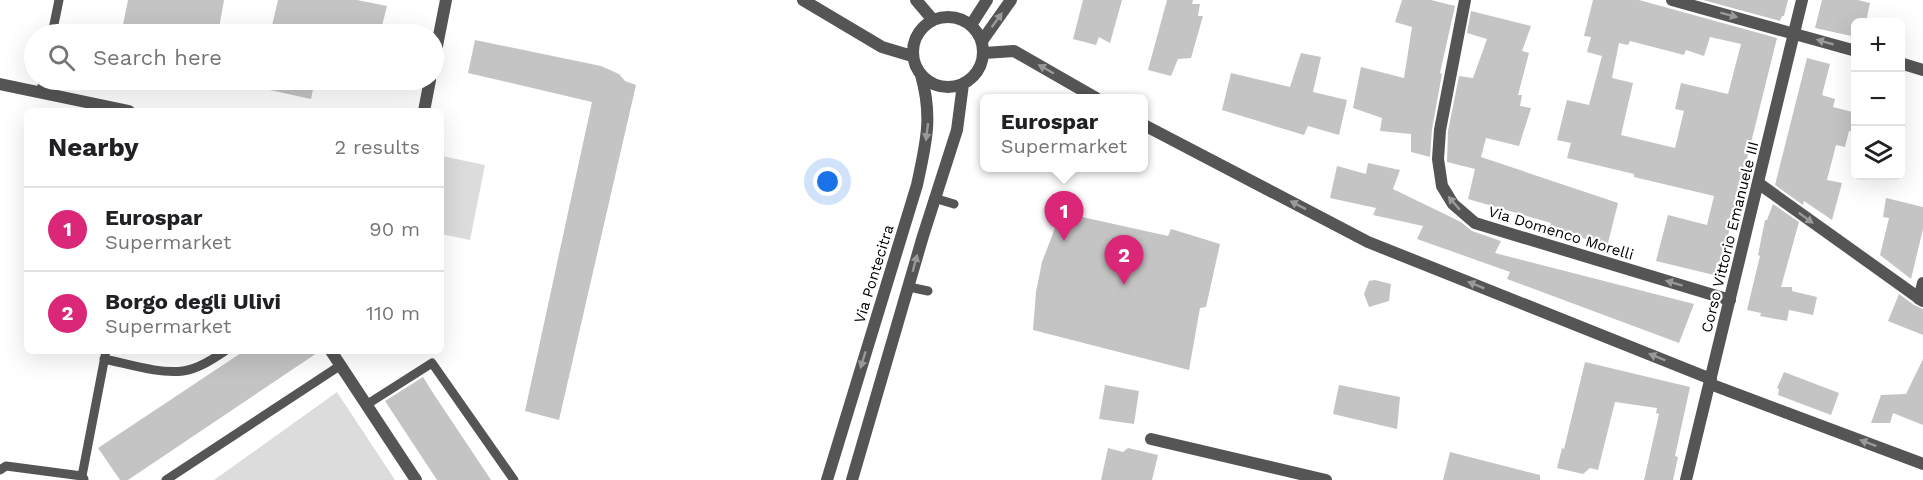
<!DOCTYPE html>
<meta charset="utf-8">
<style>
:root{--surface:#fff;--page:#f2f2f2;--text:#202124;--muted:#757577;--line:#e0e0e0;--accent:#db2777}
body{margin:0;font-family:"Work Sans",sans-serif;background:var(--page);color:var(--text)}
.controls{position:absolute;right:18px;top:18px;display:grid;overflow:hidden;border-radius:9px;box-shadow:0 6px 24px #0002}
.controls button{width:54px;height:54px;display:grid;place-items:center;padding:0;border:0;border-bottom:2px solid var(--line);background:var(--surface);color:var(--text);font:30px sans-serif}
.you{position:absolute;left:828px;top:182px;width:21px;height:21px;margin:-15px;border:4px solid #fff;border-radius:50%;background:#1a73e8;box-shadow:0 0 0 9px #1a73e833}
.badge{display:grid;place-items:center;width:39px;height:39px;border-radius:50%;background:var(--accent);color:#fff;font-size:20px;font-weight:700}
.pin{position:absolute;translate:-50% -50px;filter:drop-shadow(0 2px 3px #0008)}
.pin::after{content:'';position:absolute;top:32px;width:21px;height:18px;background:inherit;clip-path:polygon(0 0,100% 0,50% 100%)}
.popup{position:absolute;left:980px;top:94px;width:168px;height:78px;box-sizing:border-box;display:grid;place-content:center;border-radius:9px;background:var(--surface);filter:drop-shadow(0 2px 4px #0005);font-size:20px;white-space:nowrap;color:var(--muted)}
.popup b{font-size:22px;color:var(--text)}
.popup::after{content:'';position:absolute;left:50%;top:100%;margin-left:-12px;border:12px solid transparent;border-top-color:var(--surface)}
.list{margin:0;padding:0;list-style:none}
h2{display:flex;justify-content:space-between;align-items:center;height:78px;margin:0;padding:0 24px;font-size:26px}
h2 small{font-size:20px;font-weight:400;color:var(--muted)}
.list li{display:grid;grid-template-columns:39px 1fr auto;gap:18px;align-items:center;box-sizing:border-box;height:84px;padding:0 24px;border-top:2px solid var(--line)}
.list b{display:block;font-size:22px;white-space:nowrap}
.list p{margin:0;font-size:20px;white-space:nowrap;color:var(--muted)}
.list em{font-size:20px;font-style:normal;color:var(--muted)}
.icon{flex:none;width:33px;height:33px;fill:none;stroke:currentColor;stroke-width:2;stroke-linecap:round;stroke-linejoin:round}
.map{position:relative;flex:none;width:1923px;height:480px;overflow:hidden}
.search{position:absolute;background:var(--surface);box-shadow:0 6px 24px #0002;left:24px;top:24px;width:420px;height:66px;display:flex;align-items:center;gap:15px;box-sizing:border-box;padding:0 21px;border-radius:33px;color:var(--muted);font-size:22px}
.panel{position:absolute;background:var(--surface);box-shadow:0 6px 24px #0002;left:24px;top:108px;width:420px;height:246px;border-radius:9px}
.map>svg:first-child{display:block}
.green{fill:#dcdcdc}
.building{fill:#c4c4c4;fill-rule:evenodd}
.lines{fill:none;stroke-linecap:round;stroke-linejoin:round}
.service{stroke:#555;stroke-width:9}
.minor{stroke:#555;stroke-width:12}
.tertiary{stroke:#555;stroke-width:12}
.oneway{fill:#999}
.labels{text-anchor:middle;stroke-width:4.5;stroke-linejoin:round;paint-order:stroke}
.street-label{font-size:15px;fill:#000;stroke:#fff}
</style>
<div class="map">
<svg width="1923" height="480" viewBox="0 0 1923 480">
<rect width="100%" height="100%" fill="#fff"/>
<path class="green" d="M 442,156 L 485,165 L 470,240 L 441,234 Z
M 337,392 L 395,480 L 214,480 Z"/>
<path class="building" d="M 128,0 L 224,0 L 218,34 L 121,34 Z
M 278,0 L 357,0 L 387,6 L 380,34 L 270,34 Z
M 1083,0 L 1122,0 L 1110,43 L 1099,37 L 1096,45 L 1073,39 Z
M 1167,0 L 1193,0 L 1192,4 L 1200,4 L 1198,16 L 1203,16 L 1191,58 L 1178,59 L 1171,76 L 1148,70 Z
M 1402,0 L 1431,0 L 1455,6 L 1440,73 L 1442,74 L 1432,129 L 1430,157 L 1411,152 L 1411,134 L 1380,131 L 1382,118 L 1353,108 L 1361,67 L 1404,78 L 1412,27 L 1395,22 Z
M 1593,0 L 1639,0 L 1777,38 L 1718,276 L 1656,261 L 1668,215 L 1707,225 L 1714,196 L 1634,177 L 1634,174 L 1567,158 L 1571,143 L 1557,140 L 1567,100 L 1589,105 L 1602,56 L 1587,52 L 1591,37 L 1584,36 ZM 1710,37 L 1741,44 L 1728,94 L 1681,83 L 1675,109 L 1684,111 L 1675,148 L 1621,135 L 1633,83 L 1612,78 L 1619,43 L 1628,45 L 1630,41 L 1684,55 L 1686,50 L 1704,56 Z
M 1703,0 L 1788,0 L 1784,16 L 1782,16 L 1780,21 Z
M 1822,0 L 1858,0 L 1870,3 L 1866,22 L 1856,22 L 1856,37 L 1815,28 Z
M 1471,11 L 1531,26 L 1522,51 L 1529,53 L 1518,95 L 1522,95 L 1520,106 L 1531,108 L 1519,146 L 1486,138 L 1481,157 L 1618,203 L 1607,247 L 1550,226 L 1551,223 L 1468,199 L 1475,169 L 1447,162 L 1448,131 L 1459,76 L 1473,78 L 1487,39 L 1467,33 Z
M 475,40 L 601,66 L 619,74 L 625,81 L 636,85 L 559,420 L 525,411 L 592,102 L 468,73 Z
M 1301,53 L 1321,57 L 1313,92 L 1347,100 L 1339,135 L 1308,126 L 1304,135 L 1222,110 L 1231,73 L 1290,87 Z
M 1807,58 L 1830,64 L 1822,95 L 1835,99 L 1833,107 L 1856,113 L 1856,133 L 1849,131 L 1845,147 L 1836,145 L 1827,180 L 1842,183 L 1832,220 L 1804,201 L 1803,205 L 1775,185 Z
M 253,80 L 315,80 L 311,99 L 252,86 Z
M 1368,163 L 1400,170 L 1393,189 L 1461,222 L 1472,231 L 1501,241 L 1495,253 L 1694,304 L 1679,343 L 1507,279 L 1510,272 L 1417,239 L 1423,226 L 1373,215 L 1376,208 L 1330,198 L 1337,166 L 1366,174 Z
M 1886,198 L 1923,207 L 1923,229 L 1911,279 L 1880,255 L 1889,218 L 1883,217 Z
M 1773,204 L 1799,222 L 1781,287 L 1792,287 L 1792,291 L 1817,297 L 1813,315 L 1789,310 L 1787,321 L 1760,316 L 1761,313 L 1747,310 L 1760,256 L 1758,255 L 1765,220 L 1767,220 Z
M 1064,213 L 1168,236 L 1171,229 L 1220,244 L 1206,307 L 1200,308 L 1189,370 L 1033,330 L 1036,292 L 1042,262 L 1055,228 Z
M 1375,280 L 1391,284 L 1389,301 L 1369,307 L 1364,294 L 1369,281 Z
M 1899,294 L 1914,305 L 1923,309 L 1923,335 L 1888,321 Z
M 244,351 L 320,351 L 128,480 L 120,480 L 98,448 Z
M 1923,359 L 1923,425 L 1893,413 L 1890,423 L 1871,423 L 1881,395 L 1906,394 Z
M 1585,362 L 1690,387 L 1675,456 L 1678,457 L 1673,480 L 1644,480 L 1659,414 L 1656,413 L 1657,408 L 1615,402 L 1598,470 L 1590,468 L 1583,474 L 1557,468 L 1562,448 L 1564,449 Z
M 1784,372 L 1839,393 L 1831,415 L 1778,395 L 1779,389 L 1777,388 Z
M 423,377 L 435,396 L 491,480 L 437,480 L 385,401 Z
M 1105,385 L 1139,391 L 1134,424 L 1099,419 Z
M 1339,385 L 1400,397 L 1397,429 L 1333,414 Z
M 1108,448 L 1123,452 L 1128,448 L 1158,455 L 1152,480 L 1101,480 Z
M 1450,452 L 1540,475 L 1540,480 L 1443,480 Z"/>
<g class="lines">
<path class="service" d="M 52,34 L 59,0
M 41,92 L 43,80
M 934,198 L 954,204
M 909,287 L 928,291
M 104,359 C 129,364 158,374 183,371 C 198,369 213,359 225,351
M 366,405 L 432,363 L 514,480
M 0,470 L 6,466 L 82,476 L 84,479
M 82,476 L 106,351
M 166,480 L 341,365"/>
<path class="minor" d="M 803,0 L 882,47 L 912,56
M 916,0 L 933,20
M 1465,0 L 1440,130 L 1438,159 L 1442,186 L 1453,204 L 1475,223 L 1730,300
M 1672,0 L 1856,51
M913 52a35 35 0 1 1 70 0a35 35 0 1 1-70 0Z
M 971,25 L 987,0
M 982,41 L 1011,0
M 984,53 L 1014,51 L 1096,98
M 434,61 L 446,0
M 1900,63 L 1923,70
M 0,84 L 129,111
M 424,111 L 430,80
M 1144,125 L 1368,242 L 1711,379
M 1758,183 L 1923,301
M 1919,299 L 1923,283
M 331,351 L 416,480
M 1710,384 L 1923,464
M 1151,439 L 1326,480
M 827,480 L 917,185 C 926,143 933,117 921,75
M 852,480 L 923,236 L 957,130 L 963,84"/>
<path class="tertiary" d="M 1686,480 L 1802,0"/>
</g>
<defs><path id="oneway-solid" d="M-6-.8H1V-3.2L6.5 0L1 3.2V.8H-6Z" transform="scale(1.5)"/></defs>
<g class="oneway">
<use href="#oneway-solid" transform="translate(1729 15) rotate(15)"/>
<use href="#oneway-solid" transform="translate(997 20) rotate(-54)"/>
<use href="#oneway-solid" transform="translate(1825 42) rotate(-164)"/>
<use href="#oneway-solid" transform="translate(1046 69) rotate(-150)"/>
<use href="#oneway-solid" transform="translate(927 132) rotate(97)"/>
<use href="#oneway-solid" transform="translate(1454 203) rotate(-131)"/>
<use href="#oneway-solid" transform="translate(1298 205) rotate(-153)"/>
<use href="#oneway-solid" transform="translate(1806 218) rotate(36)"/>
<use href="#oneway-solid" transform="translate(915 263) rotate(-75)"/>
<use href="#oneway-solid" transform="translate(1674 283) rotate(-163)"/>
<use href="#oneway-solid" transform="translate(1476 285) rotate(-158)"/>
<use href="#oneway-solid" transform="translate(1657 357) rotate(-158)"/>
<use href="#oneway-solid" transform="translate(863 360) rotate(107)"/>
<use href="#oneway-solid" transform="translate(1868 443) rotate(-159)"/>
</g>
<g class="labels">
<g class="street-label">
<text transform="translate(1561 233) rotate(17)" y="5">Via Domenco Morelli</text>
<text transform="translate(1730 237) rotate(-76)" y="5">Corso Vittorio Emanuele III</text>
<text transform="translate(874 274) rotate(-73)" y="5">Via Pontecitra</text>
</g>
</g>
</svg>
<div class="controls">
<button>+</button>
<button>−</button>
<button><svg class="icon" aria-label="layers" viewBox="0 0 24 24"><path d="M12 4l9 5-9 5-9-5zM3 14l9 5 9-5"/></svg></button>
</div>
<div class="you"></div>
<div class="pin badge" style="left:1064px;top:241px">1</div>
<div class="popup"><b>Eurospar</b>Supermarket</div>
<div class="pin badge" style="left:1124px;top:285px">2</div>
<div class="search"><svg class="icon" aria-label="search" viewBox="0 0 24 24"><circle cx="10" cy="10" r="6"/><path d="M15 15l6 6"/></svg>Search here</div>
<section class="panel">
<h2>Nearby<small>2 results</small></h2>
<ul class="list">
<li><span class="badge">1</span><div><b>Eurospar</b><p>Supermarket</p></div><em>90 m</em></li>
<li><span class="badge">2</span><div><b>Borgo degli Ulivi</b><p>Supermarket</p></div><em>110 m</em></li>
</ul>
</section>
</div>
